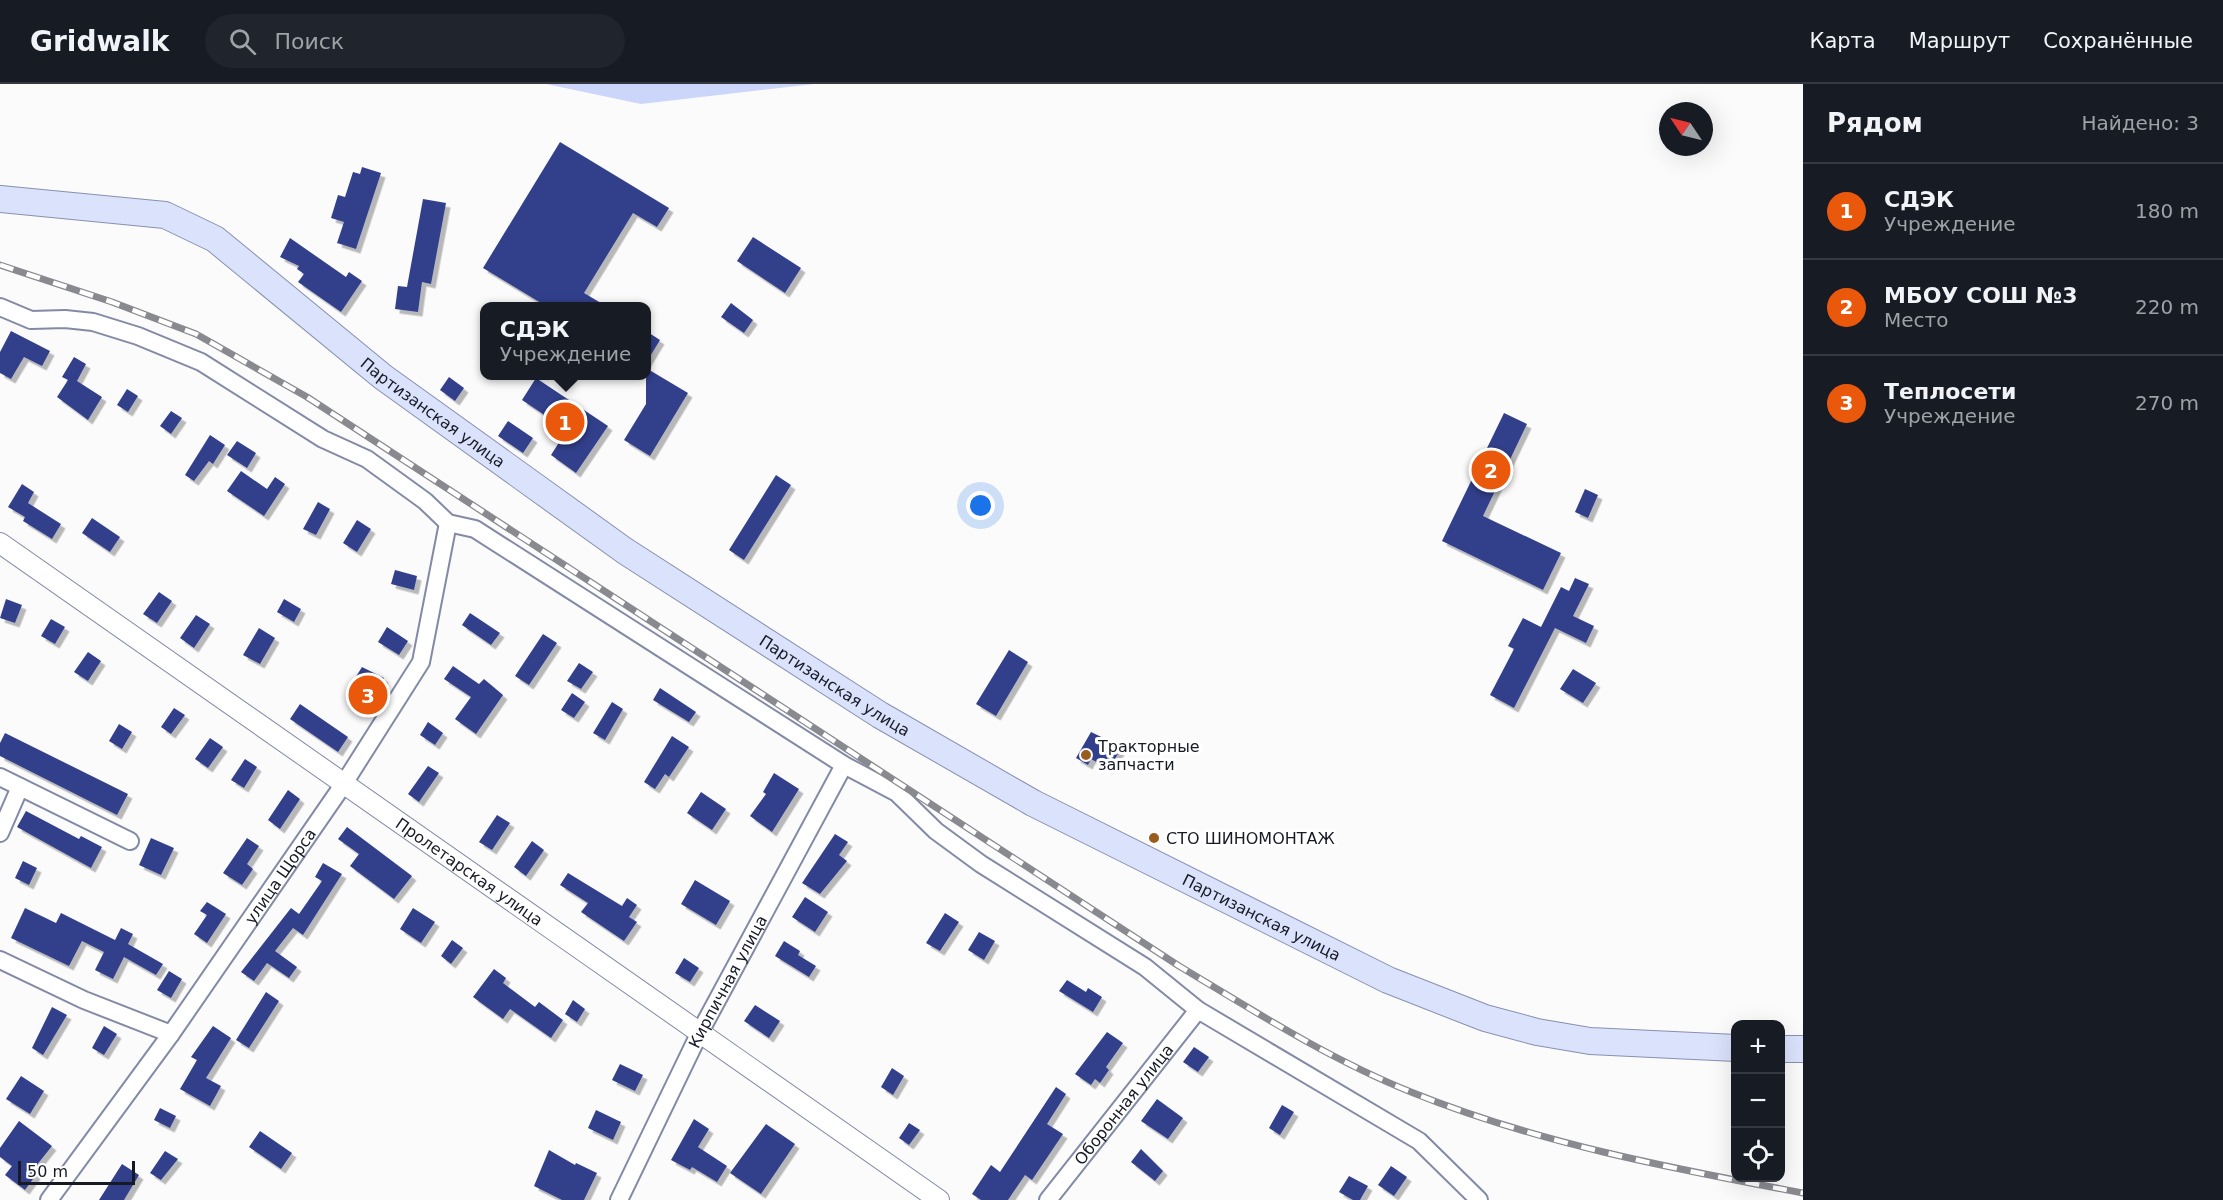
<!DOCTYPE html>
<html lang="ru">
<meta charset="utf-8">
<style>
:root{--surface:#171b24;--page:#20242c;--text:#f1f3f6;--muted:#9ea1a6;--line:#363941;--accent:#ea580c}
body{margin:0;font-family:"DejaVu Sans",sans-serif;background:var(--page);color:var(--text)}
.controls{position:absolute;right:18px;bottom:18px;display:grid;overflow:hidden;border-radius:12px;box-shadow:0 6px 24px #0002}
.controls button{width:54px;height:54px;display:grid;place-items:center;padding:0;border:0;border-bottom:2px solid var(--line);background:var(--surface);color:var(--text);font:30px sans-serif}
.compass{position:absolute;left:1659px;top:18px;width:54px;height:54px;border-radius:50%;background:var(--surface);box-shadow:0 6px 24px #0002;rotate:305deg}
.scale{position:absolute;left:18px;bottom:15px;width:117px;box-sizing:border-box;padding-left:6px;border:3px solid #171a25;border-top:0;font-size:16px;line-height:21px;white-space:nowrap;color:#171a25;-webkit-text-stroke:4px #fff;paint-order:stroke}
.you{position:absolute;left:981px;top:422px;width:21px;height:21px;margin:-15px;border:4px solid #fff;border-radius:50%;background:#1a73e8;box-shadow:0 0 0 9px #1a73e833}
.badge{display:grid;place-items:center;width:39px;height:39px;border-radius:50%;background:var(--accent);color:#fff;font-size:20px;font-weight:700}
.pin{position:absolute;translate:-50% -50%;border:3px solid #fff;box-shadow:0 2px 6px #0006}
.popup{position:absolute;left:480px;top:218px;width:171px;height:78px;box-sizing:border-box;display:grid;place-content:center;border-radius:12px;background:var(--surface);filter:drop-shadow(0 2px 4px #0005);font-size:20px;white-space:nowrap;color:var(--muted)}
.popup b{font-size:22px;color:var(--text)}
.popup::after{content:'';position:absolute;left:50%;top:100%;margin-left:-12px;border:12px solid transparent;border-top-color:var(--surface)}
.list{margin:0;padding:0;list-style:none}
h2{display:flex;justify-content:space-between;align-items:center;height:78px;margin:0;padding:0 24px;font-size:26px}
h2 small{font-size:20px;font-weight:400;color:var(--muted)}
.list li{display:grid;grid-template-columns:39px 1fr auto;gap:18px;align-items:center;box-sizing:border-box;height:96px;padding:0 24px;border-top:2px solid var(--line)}
.list b{display:block;font-size:22px;white-space:nowrap}
.list p{margin:0;font-size:20px;white-space:nowrap;color:var(--muted)}
.list em{font-size:20px;font-style:normal;color:var(--muted)}
.icon{flex:none;width:33px;height:33px;fill:none;stroke:currentColor;stroke-width:2;stroke-linecap:round;stroke-linejoin:round}
.map{position:relative;flex:none;width:1803px;height:1116px;overflow:hidden}
header{display:flex;align-items:center;gap:36px;box-sizing:border-box;height:84px;padding:0 30px;background:var(--surface);border-bottom:2px solid var(--line)}
header strong{font-size:28px}
nav{display:flex;gap:33px;margin-inline-start:auto;font-size:21px}
.search{width:420px;height:54px;background:var(--page);display:flex;align-items:center;gap:15px;box-sizing:border-box;padding:0 21px;border-radius:33px;color:var(--muted);font-size:22px}
main{display:flex}
aside{flex:1;background:var(--surface)}
.map>svg:first-child{display:block}
.water{fill:#ccd6fa}
.building{fill:#33408c;filter:url(#shadow)}
.lines{fill:none;stroke-linecap:round;stroke-linejoin:round}
.minor-casing{stroke:#828aa6;stroke-width:20}
.tertiary-casing{stroke:#828aa6;stroke-width:22}
.primary-casing{stroke:#8790af;stroke-width:28}
.minor{stroke:#fff;stroke-width:16}
.tertiary{stroke:#fff;stroke-width:20}
.primary{stroke:#dbe2fc;stroke-width:26}
.rail-casing{stroke:#898a90;stroke-width:7}
.rail{stroke:#fff;stroke-width:4.5;stroke-dasharray:14;stroke-linecap:butt}
.poi-dot{fill:#995d1e;stroke:#fff;stroke-width:2}
.labels{text-anchor:middle;stroke-width:6;stroke-linejoin:round;paint-order:stroke}
.street-label{font-size:16px;fill:#171a25;stroke:#fff}
.poi-label{font-size:16px;fill:#171a25;stroke:#fff;text-anchor:start}
</style>
<header>
<strong>Gridwalk</strong>
<div class="search"><svg class="icon" aria-label="search" viewBox="0 0 24 24"><circle cx="10" cy="10" r="6"/><path d="M15 15l6 6"/></svg>Поиск</div>
<nav><a>Карта</a><a>Маршрут</a><a>Сохранённые</a></nav>
</header>
<main>
<div class="map">
<svg width="1803" height="1116" viewBox="0 0 1803 1116">
<defs>
<filter id="shadow"><feDropShadow dx="4.5" dy="4.5" stdDeviation="0" flood-color="#0004"/></filter>
</defs>
<rect width="100%" height="100%" fill="#fbfbfb"/>
<path class="water" d="M 546,0 L 814,0 L 641,20 Z"/>
<path class="building" d="M 560,58 L 669,124 L 657,143 L 633,129 L 584,209 L 606,222 L 546,222 L 483,184 Z
M 362,83 L 381,89 L 356,165 L 337,159 L 344,138 L 331,134 L 338,111 L 345,113 L 353,88 L 360,90 Z
M 423,115 L 446,119 L 431,200 L 422,198 L 418,228 L 395,225 L 398,202 L 407,203 Z
M 753,153 L 801,184 L 785,209 L 737,177 Z
M 290,154 L 346,193 L 349,188 L 362,197 L 341,228 L 298,198 L 304,190 L 297,185 L 299,182 L 280,173 Z
M 731,219 L 753,236 L 744,249 L 721,233 Z
M 11,247 L 50,267 L 42,282 L 24,273 L 11,295 L 0,289 L 0,268 Z
M 646,247 L 660,256 L 646,279 Z
M 74,273 L 86,280 L 77,297 L 102,313 L 88,336 L 57,313 L 68,296 L 62,293 Z
M 646,284 L 688,309 L 650,372 L 624,356 L 646,320 Z
M 449,293 L 464,304 L 455,317 L 440,306 Z
M 536,294 L 608,342 L 576,389 L 551,371 L 567,346 L 522,316 Z
M 127,305 L 138,312 L 128,328 L 117,321 Z
M 171,327 L 182,334 L 171,350 L 160,342 Z
M 1504,329 L 1527,340 L 1483,432 L 1561,469 L 1543,506 L 1442,457 Z
M 508,337 L 533,354 L 523,369 L 498,352 Z
M 210,351 L 225,361 L 213,380 L 209,377 L 194,397 L 185,391 Z
M 237,357 L 256,369 L 247,384 L 227,371 Z
M 241,387 L 267,405 L 275,393 L 285,400 L 264,432 L 227,407 Z
M 776,391 L 791,401 L 744,476 L 729,466 Z
M 22,400 L 34,408 L 28,419 L 61,440 L 52,455 L 23,437 L 25,433 L 8,423 Z
M 1585,405 L 1598,411 L 1588,434 L 1575,428 Z
M 318,418 L 330,425 L 316,451 L 303,445 Z
M 92,434 L 120,453 L 110,468 L 82,449 Z
M 357,436 L 371,445 L 357,468 L 343,459 Z
M 395,486 L 417,492 L 414,506 L 391,500 Z
M 1575,494 L 1589,500 L 1573,532 L 1594,542 L 1586,559 L 1555,544 L 1514,624 L 1490,611 L 1514,565 L 1508,562 L 1523,534 L 1541,543 L 1561,503 L 1569,507 Z
M 159,508 L 172,517 L 157,539 L 143,530 Z
M 6,515 L 22,521 L 15,539 L 0,534 Z
M 284,515 L 301,525 L 294,538 L 277,528 Z
M 470,529 L 500,549 L 491,561 L 462,541 Z
M 196,531 L 210,540 L 194,564 L 180,554 Z
M 51,535 L 65,543 L 55,560 L 41,552 Z
M 387,543 L 408,557 L 399,571 L 378,558 Z
M 259,544 L 275,554 L 260,580 L 243,571 Z
M 543,550 L 557,559 L 529,601 L 515,592 Z
M 1009,566 L 1028,578 L 996,632 L 976,620 Z
M 88,568 L 101,577 L 88,597 L 74,588 Z
M 579,579 L 593,588 L 581,605 L 567,597 Z
M 453,582 L 479,600 L 484,595 L 503,611 L 476,650 L 455,635 L 471,613 L 444,595 Z
M 362,583 L 384,594 L 371,619 L 347,607 Z
M 1573,585 L 1596,599 L 1583,619 L 1560,605 Z
M 660,604 L 696,628 L 689,638 L 653,616 Z
M 572,609 L 585,618 L 574,634 L 561,626 Z
M 612,618 L 623,625 L 605,656 L 593,649 Z
M 300,620 L 348,653 L 338,668 L 290,635 Z
M 174,624 L 185,631 L 171,650 L 161,643 Z
M 428,638 L 443,649 L 435,661 L 420,651 Z
M 119,640 L 132,648 L 122,665 L 109,657 Z
M 1091,648 L 1122,663 L 1109,685 L 1091,675 L 1088,681 L 1076,674 Z
M 5,649 L 128,710 L 117,731 L 0,672 L 0,659 Z
M 672,652 L 689,663 L 669,693 L 665,690 L 655,705 L 644,698 Z
M 210,654 L 223,663 L 208,684 L 195,675 Z
M 245,675 L 257,683 L 244,704 L 231,696 Z
M 428,682 L 439,689 L 419,718 L 408,710 Z
M 774,689 L 799,705 L 772,748 L 750,732 L 766,710 L 763,708 Z
M 288,706 L 300,715 L 280,745 L 268,736 Z
M 701,708 L 726,725 L 712,746 L 687,729 Z
M 26,727 L 79,755 L 81,752 L 102,763 L 91,784 L 17,743 Z
M 497,731 L 510,739 L 492,766 L 479,758 Z
M 347,743 L 412,792 L 394,815 L 350,782 L 359,770 L 338,755 Z
M 835,750 L 848,758 L 839,771 L 847,777 L 820,810 L 802,799 Z
M 151,754 L 174,764 L 161,791 L 139,781 Z
M 247,754 L 259,762 L 247,780 L 253,785 L 242,801 L 223,789 Z
M 532,757 L 544,766 L 526,792 L 514,783 Z
M 23,777 L 37,784 L 29,801 L 15,794 Z
M 323,779 L 342,790 L 303,851 L 293,844 L 275,867 L 297,883 L 289,894 L 267,879 L 254,897 L 241,888 L 291,824 L 299,830 L 322,797 L 315,793 Z
M 568,789 L 622,822 L 627,814 L 637,821 L 629,833 L 637,838 L 624,857 L 581,828 L 588,819 L 560,801 Z
M 695,796 L 730,817 L 716,841 L 681,820 Z
M 805,813 L 828,828 L 815,848 L 792,833 Z
M 207,818 L 226,830 L 207,859 L 194,850 L 207,831 L 200,827 Z
M 25,824 L 56,839 L 61,829 L 115,856 L 121,844 L 133,850 L 128,860 L 163,880 L 156,891 L 124,873 L 113,895 L 95,886 L 104,868 L 82,857 L 69,882 L 11,854 Z
M 413,824 L 435,838 L 421,859 L 400,845 Z
M 945,829 L 959,838 L 940,867 L 926,859 Z
M 979,848 L 995,857 L 984,876 L 968,866 Z
M 452,856 L 463,864 L 451,880 L 441,872 Z
M 784,857 L 800,867 L 798,871 L 816,882 L 809,893 L 775,872 Z
M 684,874 L 699,884 L 690,898 L 675,889 Z
M 494,885 L 506,894 L 503,899 L 535,923 L 539,918 L 563,936 L 551,954 L 510,925 L 503,935 L 473,913 Z
M 169,887 L 182,895 L 171,914 L 157,906 Z
M 1067,896 L 1086,908 L 1088,904 L 1102,913 L 1093,928 L 1059,907 Z
M 266,908 L 279,917 L 249,964 L 236,956 Z
M 573,916 L 585,925 L 577,938 L 565,930 Z
M 755,921 L 780,937 L 769,954 L 744,937 Z
M 52,923 L 67,931 L 43,971 L 32,964 Z
M 104,942 L 117,950 L 104,971 L 92,964 Z
M 213,942 L 231,954 L 206,994 L 221,1002 L 210,1022 L 180,1005 L 197,976 L 191,973 Z
M 1107,948 L 1123,959 L 1106,983 L 1109,986 L 1100,999 L 1095,995 L 1091,1001 L 1075,990 Z
M 1194,963 L 1209,973 L 1198,988 L 1183,978 Z
M 620,980 L 643,991 L 635,1007 L 612,996 Z
M 892,984 L 904,992 L 893,1011 L 881,1003 Z
M 21,992 L 44,1007 L 30,1030 L 6,1015 Z
M 1056,1003 L 1066,1010 L 1047,1040 L 1063,1050 L 1032,1096 L 1025,1091 L 1008,1116 L 981,1116 L 972,1110 L 991,1081 L 1000,1088 Z
M 1157,1015 L 1183,1034 L 1168,1055 L 1141,1037 Z
M 1282,1021 L 1294,1028 L 1280,1051 L 1269,1044 Z
M 160,1024 L 176,1032 L 170,1044 L 154,1036 Z
M 596,1026 L 621,1038 L 613,1056 L 588,1044 Z
M 694,1035 L 709,1045 L 698,1063 L 727,1082 L 717,1098 L 692,1083 L 690,1086 L 671,1076 Z
M 19,1037 L 52,1062 L 32,1087 L 36,1091 L 25,1106 L 5,1091 L 12,1082 L 0,1073 L 0,1064 Z
M 909,1039 L 920,1046 L 909,1061 L 899,1054 Z
M 766,1040 L 795,1060 L 761,1110 L 730,1089 Z
M 260,1047 L 292,1069 L 281,1085 L 249,1063 Z
M 1141,1065 L 1163,1087 L 1155,1097 L 1131,1078 Z
M 549,1066 L 575,1081 L 576,1079 L 597,1089 L 584,1116 L 562,1116 L 534,1102 Z
M 165,1067 L 178,1075 L 161,1096 L 150,1089 Z
M 122,1080 L 139,1091 L 124,1116 L 99,1116 Z
M 1391,1082 L 1407,1093 L 1394,1112 L 1378,1101 Z
M 1349,1092 L 1368,1102 L 1360,1116 L 1353,1116 L 1339,1108 Z"/>
<g class="lines">
<defs>
<g id="minor">
<path d="M 0,223 L 31,236 L 65,235 L 93,238 L 138,252 L 201,278 L 323,355 L 367,375 L 425,417 L 448,439 L 475,445 L 844,681 L 897,709 L 936,747 L 981,780 L 1145,883 L 1198,926 L 1419,1057 L 1479,1116"/>
<path d="M 0,693 L 130,757"/>
<path d="M 0,749 L 20,703"/>
<path d="M 0,876 L 84,916 L 171,950"/>
<path id="s1" d="M 49,1116 L 171,950 L 343,701 L 421,578 L 448,439"/>
<path id="s2" d="M 619,1116 L 700,948 L 844,681"/>
<path id="s3" d="M 1048,1116 L 1198,926"/>
</g>
<g id="tertiary">
<path id="s4" d="M 0,459 L 939,1116"/>
</g>
<g id="primary">
<path id="s5" d="M 0,115 L 165,131 L 215,155 L 383,293 L 625,467 L 880,631 L 1033,719 L 1388,896 L 1485,934 L 1537,948 L 1590,957 L 1736,964"/>
<path d="M 1780,965 L 1803,965"/>
</g>
</defs>
<use href="#minor" class="minor-casing"/>
<use href="#tertiary" class="tertiary-casing"/>
<use href="#primary" class="primary-casing"/>
<use href="#minor" class="minor"/>
<use href="#tertiary" class="tertiary"/>
<use href="#primary" class="primary"/>
<defs>
<path id="rail" d="M 0,181 L 112,218 L 196,250 L 307,313 L 1179,882 C 1254,927 1329,975 1411,1008 C 1537,1059 1670,1084 1803,1109"/>
</defs>
<use href="#rail" class="rail-casing"/>
<use href="#rail" class="rail"/>
</g>
<g class="poi-dot">
<circle cx="1086" cy="671" r="6"/>
<circle cx="1154" cy="754" r="6"/>
</g>
<g class="labels">
<g class="street-label">
<text dy="6" stroke="none"><textPath href="#s5" startOffset="500">Партизанская улица</textPath></text>
<text dy="6" stroke="none"><textPath href="#s5" startOffset="986">Партизанская улица</textPath></text>
<text dy="6" stroke="none"><textPath href="#s4" startOffset="573">Пролетарская улица</textPath></text>
<text dy="6" stroke="none"><textPath href="#s1" startOffset="398">улица Щорса</textPath></text>
<text dy="6" stroke="none"><textPath href="#s5" startOffset="1472">Партизанская улица</textPath></text>
<text dy="6" stroke="none"><textPath href="#s2" startOffset="244">Кирпичная улица</textPath></text>
<text dy="6" stroke="none"><textPath href="#s3" startOffset="122">Оборонная улица</textPath></text>
</g>
<g class="poi-label">
<text x="1098" y="668">Тракторные<tspan x="1098" dy="18">запчасти</tspan></text>
<text x="1166" y="760">СТО ШИНОМОНТАЖ</text>
</g>
</g>
</svg>
<div class="controls">
<button>+</button>
<button>−</button>
<button><svg class="icon" aria-label="locate" viewBox="0 0 24 24"><circle cx="12" cy="12" r="6"/><path d="M12 2v4M12 18v4M2 12h4M18 12h4"/></svg></button>
</div>
<svg class="compass" viewBox="-18 -18 36 36"><path d="M0-13l5 13h-10z" fill="#e53935"/><path d="M0 13l5-13h-10z" fill="#9ea1a6"/></svg>
<div class="scale">50 m</div>
<div class="you"></div>
<div class="pin badge" style="left:565px;top:338px">1</div>
<div class="popup"><b>СДЭК</b>Учреждение</div>
<div class="pin badge" style="left:1491px;top:386px">2</div>
<div class="pin badge" style="left:368px;top:611px">3</div>
</div>
<aside>
<h2>Рядом<small>Найдено: 3</small></h2>
<ul class="list">
<li><span class="badge">1</span><div><b>СДЭК</b><p>Учреждение</p></div><em>180 m</em></li>
<li><span class="badge">2</span><div><b>МБОУ СОШ №3</b><p>Место</p></div><em>220 m</em></li>
<li><span class="badge">3</span><div><b>Теплосети</b><p>Учреждение</p></div><em>270 m</em></li>
</ul>
</aside>
</main>
